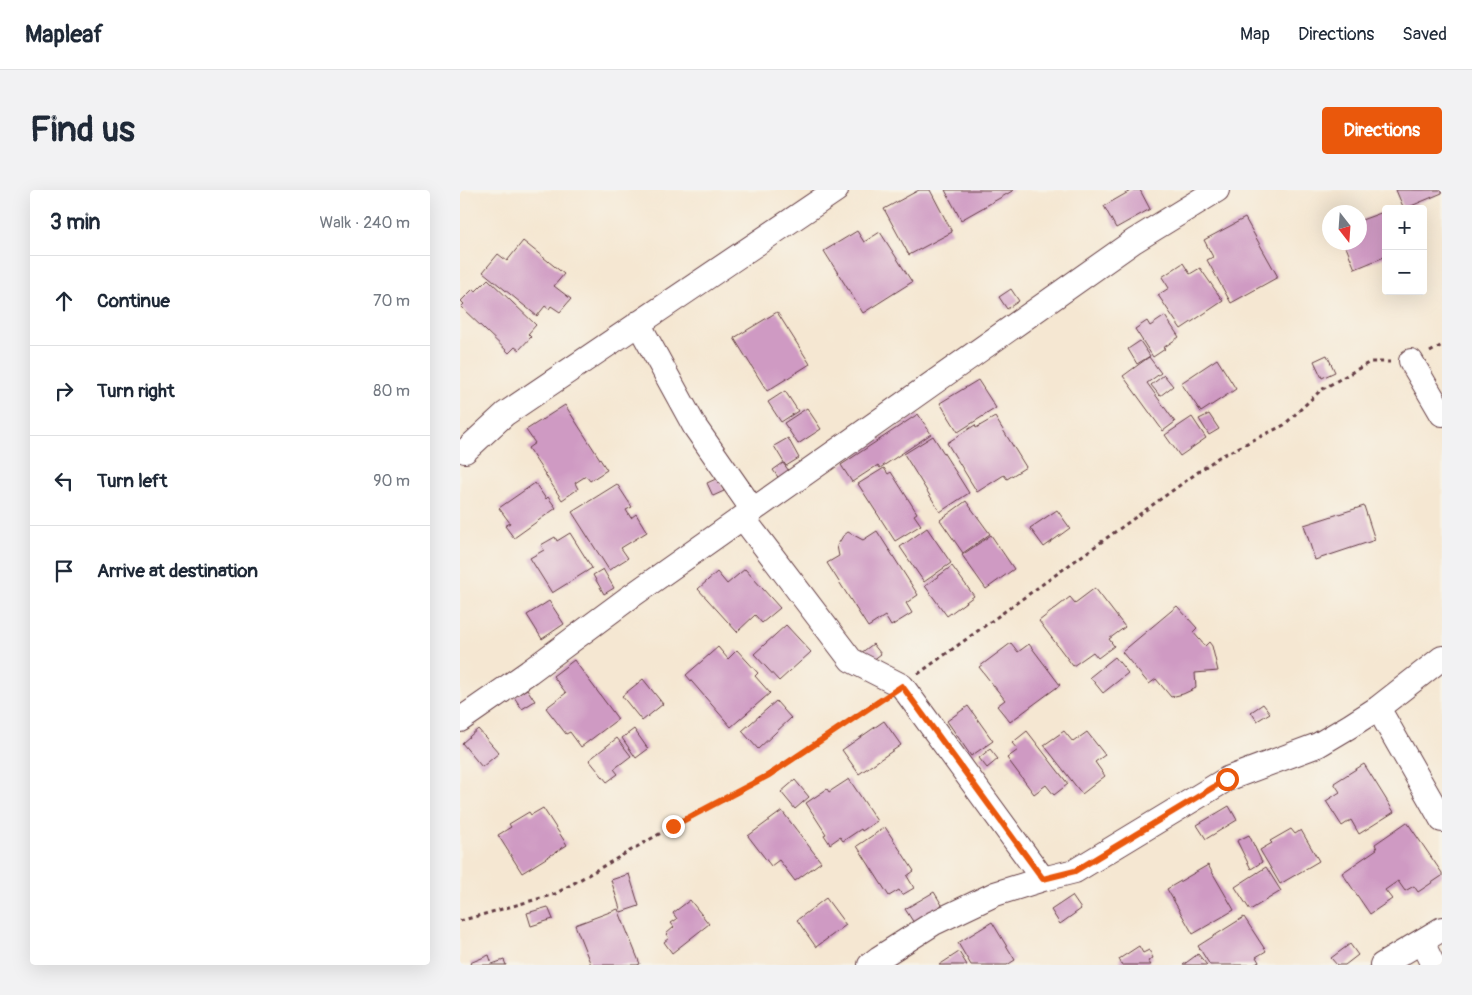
<!DOCTYPE html>
<meta charset="utf-8">
<style>
:root{--surface:#fff;--page:#f2f2f3;--text:#1f2937;--muted:#747a83;--line:#e0e1e3;--accent:#ea580c}
body{margin:0;font-family:Pangolin,sans-serif;background:var(--page);color:var(--text)}
.controls{position:absolute;right:15px;top:15px;display:grid;overflow:hidden;border-radius:5px;box-shadow:0 5px 20px #0002}
.controls button{width:45px;height:45px;display:grid;place-items:center;padding:0;border:0;border-bottom:1px solid var(--line);background:var(--surface);color:var(--text);font:25px sans-serif}
.compass{position:absolute;left:862px;top:15px;width:45px;height:45px;border-radius:50%;background:var(--surface);box-shadow:0 5px 20px #0002;rotate:163deg}
.stop{position:absolute;width:15px;height:15px;margin:-11px;border:4px solid #ea580c;border-radius:50%;background:#fff}
.stop.end{background:#ea580c;border-color:#fff;box-shadow:0 1px 5px #0008}
.list{margin:0;padding:0;list-style:none}
h2{display:flex;justify-content:space-between;align-items:center;height:65px;margin:0;padding:0 20px;font-size:21px}
h2 small{font-size:16px;font-weight:400;color:var(--muted)}
.list li{display:grid;grid-template-columns:32px 1fr auto;gap:15px;align-items:center;box-sizing:border-box;height:90px;padding:0 20px;border-top:1px solid var(--line)}
.list b{display:block;font-size:19px;white-space:nowrap}
.list em{font-size:16px;font-style:normal;color:var(--muted)}
.icon{flex:none;width:28px;height:28px;fill:none;stroke:currentColor;stroke-width:2;stroke-linecap:round;stroke-linejoin:round}
.map{position:relative;flex:none;width:982px;height:775px;overflow:hidden;border-radius:5px}
header{display:flex;align-items:center;gap:30px;box-sizing:border-box;height:70px;padding:0 25px;background:var(--surface);border-bottom:1px solid var(--line)}
header strong{font-size:24px}
nav{display:flex;gap:28px;margin-inline-start:auto;font-size:18px}
.intro{display:flex;align-items:center;justify-content:space-between;box-sizing:border-box;height:120px;padding:0 30px}
h1{margin:0;font-size:35px}
.button{padding:12px 22px;border-radius:5px;background:var(--accent);color:#fff;font-size:18px;font-weight:700}
main{display:flex;gap:30px;padding:0 30px}
aside{flex:1;background:var(--surface);border-radius:5px;box-shadow:0 5px 20px #0002}
.map>svg:first-child{display:block}
.building{fill:#cf9ac3}
.lines{fill:none;stroke-linecap:round;stroke-linejoin:round}
.street-casing{stroke:#643d44;stroke-width:26}
.path{stroke:#643d44;stroke-width:3;stroke-dasharray:4 4;stroke-linecap:butt}
.street{stroke:#fff;stroke-width:24}
.route{stroke:#ea580c;stroke-width:6}
</style>
<header>
<strong>Mapleaf</strong>
<nav><a>Map</a><a>Directions</a><a>Saved</a></nav>
</header>
<div class="intro"><h1>Find us</h1><a class="button">Directions</a></div>
<main>
<aside>
<h2>3 min<small>Walk · 240 m</small></h2>
<ul class="list">
<li><svg class="icon" aria-label="ahead" viewBox="0 0 24 24"><path d="M12 20V5M6 11l6-6 6 6"/></svg><div><b>Continue</b></div><em>70 m</em></li>
<li><svg class="icon" aria-label="right" viewBox="0 0 24 24"><path d="M7 20v-9h11M14 6l5 5-5 5"/></svg><div><b>Turn right</b></div><em>80 m</em></li>
<li><svg class="icon" aria-label="left" viewBox="0 0 24 24"><path d="M17 20v-9H6M10 6l-5 5 5 5"/></svg><div><b>Turn left</b></div><em>90 m</em></li>
<li><svg class="icon" aria-label="arrive" viewBox="0 0 24 24"><path d="M6 21V4h12l-3 4 3 4H6"/></svg><div><b>Arrive at destination</b></div></li>
</ul>
</aside>
<div class="map">
<svg width="982" height="775" viewBox="0 0 982 775">
<rect width="100%" height="100%" fill="#f7f3e8"/>
<filter id="ink" filterUnits="userSpaceOnUse"><feTurbulence type="fractalNoise" baseFrequency=".02" numOctaves="2"/><feDisplacementMap in="SourceGraphic" scale="10" xChannelSelector="R" yChannelSelector="G"/><feConvolveMatrix kernelMatrix="1 2 1 2 8 2 1 2 1" color-interpolation-filters="sRGB"/></filter>
<filter id="wash" filterUnits="userSpaceOnUse"><feTurbulence type="fractalNoise" baseFrequency=".0096" numOctaves="4" result="noise"/><feDisplacementMap in="SourceGraphic" scale="20" xChannelSelector="R" yChannelSelector="G"/><feGaussianBlur stdDeviation="1.12" result="paint"/><feColorMatrix in="noise" values="0 0 0 0 0 0 0 0 0 0 0 0 0 0 0 0 0 1.4 0 .05"/><feComposite in="paint" operator="in"/></filter>
<g filter="url(#wash)">
<rect width="100%" height="100%" fill="#f5e7d2"/>
<g id="blocks">
<path class="building" d="M 459,0 L 470,0 L 492,42 L 449,65 L 424,19 Z
M 485,0 L 554,0 L 501,30 Z
M 672,0 L 680,0 L 690,19 L 656,38 L 644,16 Z
M 936,0 L 982,0 L 982,3 L 944,19 Z
M 926,21 L 926,73 L 924,67 L 895,79 L 884,52 L 899,52 L 899,31 Z
M 785,28 L 818,87 L 771,113 L 747,70 L 753,67 L 744,50 Z
M 397,41 L 404,52 L 420,42 L 452,92 L 403,123 L 364,61 Z
M 63,51 L 104,84 L 94,96 L 111,109 L 100,122 L 91,116 L 89,119 L 85,116 L 77,126 L 23,82 L 38,64 L 47,71 Z
M 723,73 L 730,84 L 740,78 L 763,111 L 721,139 L 698,105 L 709,98 L 702,87 Z
M 28,89 L 76,135 L 68,144 L 71,147 L 59,160 L 55,157 L 49,163 L 1,117 L 4,114 L 1,111 L 13,99 L 16,101 Z
M 551,99 L 559,111 L 547,119 L 539,107 Z
M 317,122 L 350,174 L 307,201 L 274,148 Z
M 705,126 L 719,147 L 703,158 L 705,159 L 693,167 L 675,139 L 687,131 L 690,136 Z
M 680,151 L 690,166 L 677,174 L 668,159 Z
M 867,165 L 875,182 L 862,188 L 854,171 Z
M 689,167 L 701,183 L 687,193 L 715,232 L 703,241 L 663,186 Z
M 757,169 L 776,199 L 741,222 L 721,193 Z
M 704,185 L 713,196 L 700,206 L 691,195 Z
M 518,190 L 536,218 L 498,242 L 480,213 Z
M 325,201 L 338,221 L 321,232 L 308,212 Z
M 105,215 L 147,280 L 130,291 L 126,286 L 115,293 L 118,299 L 102,310 L 68,258 L 75,253 L 66,240 Z
M 347,218 L 361,239 L 338,254 L 324,233 Z
M 458,224 L 471,244 L 420,278 L 418,275 L 392,292 L 381,275 Z
M 749,224 L 759,239 L 749,245 L 739,229 Z
M 535,227 L 566,277 L 547,289 L 544,285 L 517,302 L 487,253 L 515,235 L 516,238 Z
M 732,227 L 746,248 L 720,266 L 705,245 Z
M 473,246 L 509,303 L 480,322 L 444,264 Z
M 328,248 L 339,268 L 326,276 L 314,256 Z
M 323,273 L 332,285 L 322,293 L 313,280 Z
M 424,278 L 428,284 L 431,282 L 457,323 L 454,325 L 461,335 L 435,351 L 398,294 Z
M 258,288 L 264,301 L 253,306 L 247,293 Z
M 75,293 L 86,309 L 88,307 L 96,318 L 54,348 L 45,336 L 50,333 L 39,318 Z
M 157,294 L 172,317 L 166,320 L 171,328 L 176,324 L 187,342 L 161,358 L 168,368 L 149,380 L 112,322 Z
M 506,311 L 530,344 L 503,363 L 480,330 Z
M 904,316 L 915,350 L 855,370 L 844,335 Z
M 597,320 L 610,338 L 584,357 L 570,338 Z
M 467,338 L 491,373 L 464,392 L 440,357 Z
M 417,341 L 458,405 L 446,413 L 452,423 L 431,436 L 425,426 L 408,437 L 367,373 L 379,366 L 377,356 L 383,346 L 388,342 L 403,350 Z
M 110,343 L 132,378 L 92,403 L 70,368 L 84,360 L 81,355 L 95,347 L 97,351 Z
M 531,345 L 554,379 L 526,399 L 502,365 Z
M 492,376 L 514,406 L 487,426 L 465,396 Z
M 143,379 L 154,398 L 144,404 L 133,385 Z
M 285,379 L 320,418 L 302,433 L 295,425 L 277,442 L 238,399 L 257,382 L 267,394 Z
M 635,398 L 665,437 L 649,449 L 654,456 L 638,468 L 633,462 L 613,476 L 579,431 L 610,407 L 615,413 Z
M 89,411 L 104,434 L 82,449 L 67,425 Z
M 717,416 L 737,438 L 733,442 L 745,456 L 749,452 L 752,456 L 758,481 L 735,483 L 736,498 L 723,504 L 711,507 L 696,489 L 689,494 L 662,462 Z
M 326,435 L 351,462 L 319,491 L 294,464 Z
M 551,453 L 558,462 L 569,454 L 600,495 L 550,532 L 537,516 L 545,510 L 519,477 Z
M 413,454 L 421,464 L 409,473 L 401,463 Z
M 258,457 L 268,469 L 277,460 L 298,483 L 295,486 L 310,503 L 271,537 L 226,485 Z
M 655,467 L 668,483 L 643,503 L 630,487 Z
M 114,470 L 158,529 L 121,557 L 110,542 L 106,544 L 86,518 L 106,503 L 93,486 Z
M 183,489 L 203,514 L 182,531 L 162,506 Z
M 67,499 L 75,511 L 62,519 L 54,507 Z
M 316,511 L 331,528 L 298,559 L 282,541 Z
M 803,514 L 810,523 L 797,531 L 791,522 Z
M 508,516 L 533,551 L 511,566 L 487,531 Z
M 424,531 L 441,555 L 399,584 L 382,560 Z
M 18,539 L 39,563 L 22,577 L 2,553 Z
M 174,539 L 188,559 L 176,568 L 162,548 Z
M 567,541 L 608,594 L 594,605 L 586,595 L 574,604 L 547,568 L 558,560 L 552,553 Z
M 604,541 L 613,552 L 627,542 L 645,565 L 635,572 L 645,586 L 622,604 L 584,555 Z
M 157,548 L 171,566 L 154,579 L 158,584 L 147,592 L 129,570 Z
M 530,559 L 538,569 L 527,578 L 519,568 Z
M 904,574 L 934,622 L 899,644 L 891,630 L 882,636 L 866,611 L 880,602 L 874,593 Z
M 389,589 L 417,631 L 402,641 L 401,639 L 383,651 L 380,647 L 370,654 L 364,645 L 366,644 L 346,613 L 367,599 L 369,602 Z
M 335,590 L 349,607 L 335,619 L 321,602 Z
M 769,616 L 777,630 L 746,649 L 737,635 Z
M 83,618 L 107,655 L 62,683 L 38,645 L 51,637 L 49,634 L 69,622 L 71,625 Z
M 322,621 L 361,672 L 335,691 L 319,670 L 311,676 L 288,646 Z
M 947,632 L 982,683 L 982,686 L 958,702 L 954,696 L 945,701 L 938,691 L 925,700 L 932,709 L 910,724 L 882,683 L 917,659 L 915,654 Z
M 425,637 L 454,681 L 447,686 L 454,698 L 442,705 L 439,700 L 429,706 L 397,656 Z
M 831,639 L 835,644 L 841,640 L 859,671 L 820,694 L 800,660 L 812,653 L 810,651 Z
M 789,645 L 802,672 L 791,679 L 777,651 Z
M 748,675 L 774,720 L 733,744 L 707,699 Z
M 806,677 L 821,701 L 790,720 L 775,697 Z
M 169,684 L 179,716 L 161,722 L 151,690 Z
M 474,702 L 482,715 L 454,733 L 445,719 Z
M 612,706 L 621,719 L 600,734 L 591,720 Z
M 366,708 L 386,735 L 356,757 L 337,730 Z
M 230,710 L 249,734 L 212,763 L 204,752 L 209,748 L 206,744 L 214,737 L 211,733 L 217,729 L 213,723 Z
M 88,717 L 93,729 L 71,736 L 67,723 Z
M 158,719 L 180,774 L 177,775 L 131,775 L 115,735 Z
M 784,727 L 806,761 L 796,767 L 799,772 L 794,775 L 750,775 L 738,756 Z
M 532,732 L 555,770 L 547,775 L 511,775 L 498,753 Z
M 890,754 L 898,765 L 885,775 L 877,775 L 871,768 Z
M 679,756 L 683,763 L 689,760 L 693,768 L 688,771 L 691,775 L 662,775 L 659,769 Z
M 499,762 L 507,775 L 479,775 Z
M 738,764 L 747,775 L 723,775 Z
M 29,765 L 32,774 L 44,770 L 46,775 L 11,775 L 10,773 Z"/>
</g>
</g>
<g filter="url(#ink)">
<use href="#blocks" fill-opacity="0" stroke="#643d44" stroke-width="1"/>
<g class="lines">
<defs>
<path id="street" d="M 178,133 L 235,237 L 293,320
M 951,171 L 982,224
M 5,261 L 45,224 L 376,0
M 283,328 L 391,470 L 442,496 L 583,689
M 918,518 L 982,630
M 0,530 L 69,482 L 170,407 L 674,51 L 757,0
M 962,752 L 973,775
M 410,775 L 419,768 L 474,733 L 535,704 L 583,689 L 615,681 L 767,589 L 858,555 L 890,536 L 918,518 L 982,468
M 922,775 L 982,739"/>
</defs>
<use href="#street" class="street-casing"/>
<path class="path" d="M 970,162 L 982,155
M 458,484 L 759,267 L 824,235 L 861,200 L 910,172 L 930,172
M 0,731 L 95,704 L 213,636 L 309,585 L 422,509"/>
<use href="#street" class="street"/>
</g>
</g>
<g class="lines" filter="url(#ink)">
<path class="route" d="M 213,636 L 309,585 L 442,496 L 583,689 L 615,681 L 767,589"/>
</g>
</svg>
<div class="controls">
<button>+</button>
<button>−</button>
</div>
<svg class="compass" viewBox="-18 -18 36 36"><path d="M0-13l5 13h-10z" fill="#e53935"/><path d="M0 13l5-13h-10z" fill="#747a83"/></svg>
<div class="stop" style="left:767px;top:589px"></div>
<div class="stop end" style="left:213px;top:636px"></div>
</div>
</main>
